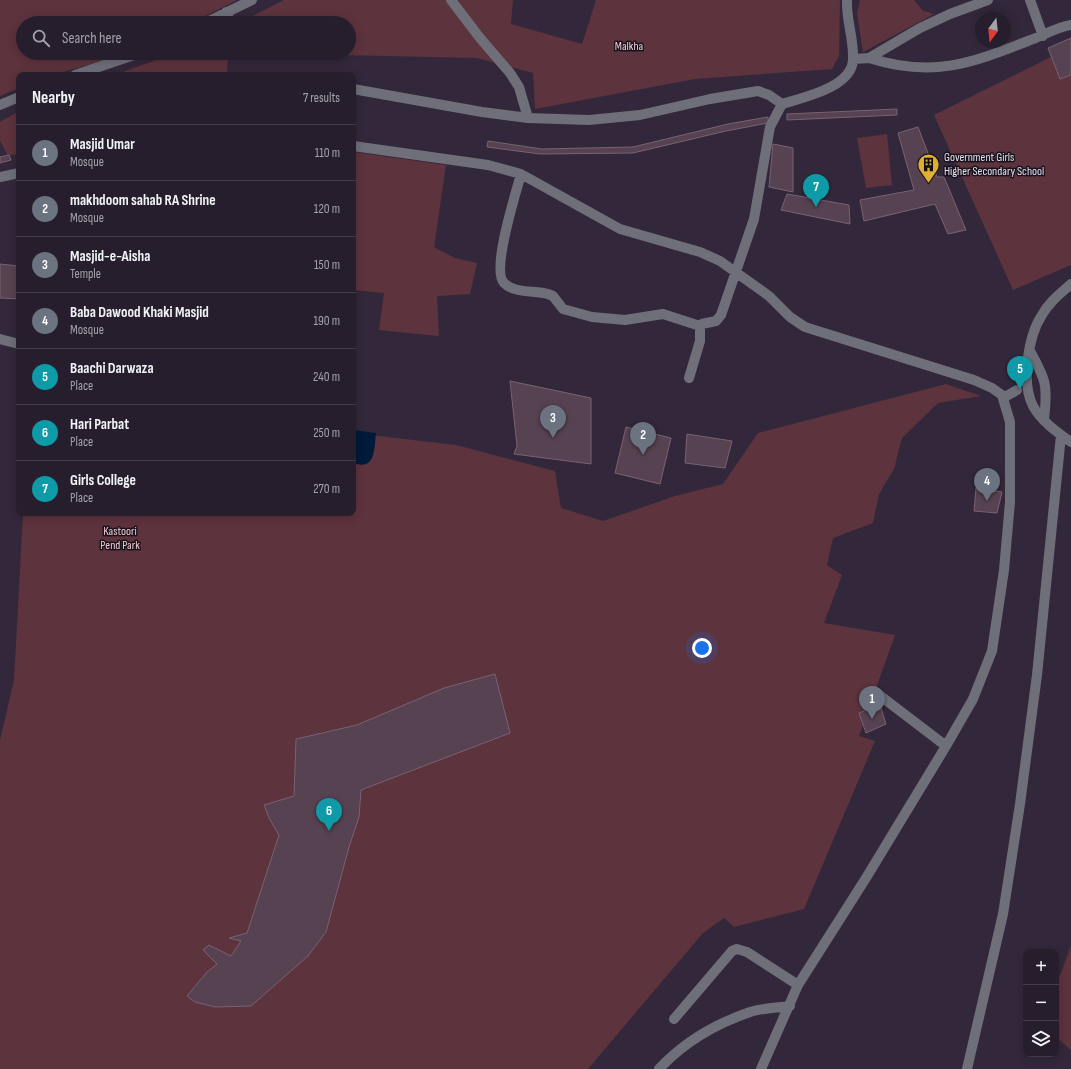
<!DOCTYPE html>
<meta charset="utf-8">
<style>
:root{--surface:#261e2c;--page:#322b38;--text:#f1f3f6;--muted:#a4a2a9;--line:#423c48;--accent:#2563eb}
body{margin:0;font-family:"Sofia Sans Condensed",sans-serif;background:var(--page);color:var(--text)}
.controls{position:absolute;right:12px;bottom:12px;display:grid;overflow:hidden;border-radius:8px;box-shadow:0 2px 10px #0003}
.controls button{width:36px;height:36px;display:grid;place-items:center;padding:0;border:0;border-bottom:1px solid var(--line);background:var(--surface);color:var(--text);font:20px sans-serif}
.compass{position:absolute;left:975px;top:12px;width:36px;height:36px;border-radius:50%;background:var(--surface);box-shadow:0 2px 10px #0003;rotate:195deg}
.you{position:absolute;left:702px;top:648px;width:14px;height:14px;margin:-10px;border:3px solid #fff;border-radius:50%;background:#1a73e8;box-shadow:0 0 0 6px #1a73e833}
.badge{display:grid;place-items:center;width:26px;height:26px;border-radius:50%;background:var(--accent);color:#fff;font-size:13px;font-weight:700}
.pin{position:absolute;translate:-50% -33px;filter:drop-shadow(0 1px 2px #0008)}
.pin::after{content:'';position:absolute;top:21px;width:14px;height:12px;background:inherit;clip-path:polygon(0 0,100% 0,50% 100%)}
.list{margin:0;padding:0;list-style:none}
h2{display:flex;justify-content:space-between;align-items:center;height:52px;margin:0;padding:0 16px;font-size:17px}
h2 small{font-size:13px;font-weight:400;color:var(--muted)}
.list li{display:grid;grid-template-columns:26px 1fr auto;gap:12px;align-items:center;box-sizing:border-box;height:56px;padding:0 16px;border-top:1px solid var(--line)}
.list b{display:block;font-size:15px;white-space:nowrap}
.list p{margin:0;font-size:13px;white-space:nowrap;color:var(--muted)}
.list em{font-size:13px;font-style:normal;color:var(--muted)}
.icon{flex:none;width:22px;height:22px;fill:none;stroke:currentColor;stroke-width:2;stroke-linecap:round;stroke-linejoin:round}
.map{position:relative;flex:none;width:1071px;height:1069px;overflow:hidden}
.search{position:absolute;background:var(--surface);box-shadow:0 2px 10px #0003;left:16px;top:16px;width:340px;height:44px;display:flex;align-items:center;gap:10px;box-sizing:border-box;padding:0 14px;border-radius:22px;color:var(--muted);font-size:15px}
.panel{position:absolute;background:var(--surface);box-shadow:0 2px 10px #0003;left:16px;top:72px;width:340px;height:444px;border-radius:8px}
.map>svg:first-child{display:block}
.green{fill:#5d333d}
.water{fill:#021a3a}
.building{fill:#574251;stroke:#796272}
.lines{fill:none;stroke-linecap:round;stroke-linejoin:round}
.minor{stroke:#6f6f7a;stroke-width:10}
.labels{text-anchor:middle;stroke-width:3;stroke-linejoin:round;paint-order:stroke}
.park-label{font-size:12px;fill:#f3cbd3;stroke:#18131c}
.poi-label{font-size:12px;fill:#e6dfec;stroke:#18131c;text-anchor:start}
</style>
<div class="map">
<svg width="1071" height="1069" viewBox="0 0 1071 1069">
<rect width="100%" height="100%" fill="#33283b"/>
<path class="green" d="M 0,0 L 237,0 L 192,23 L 23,23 L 23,53 L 131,53 L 52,75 L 19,75 L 19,88 L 0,96 Z
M 284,0 L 513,0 L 511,24 L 582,44 L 596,0 L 840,0 L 839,56 L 832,69 L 695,79 L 535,109 L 533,73 L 477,58 L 295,54 L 349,53 L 349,23 L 239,23 Z
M 860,0 L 914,0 L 923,11 L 934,14 L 863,52 L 857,13 Z
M 176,53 L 228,53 L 227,75 L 114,75 Z
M 1051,57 L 1060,79 L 1071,75 L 1071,265 L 1013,290 L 934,115 Z
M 19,111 L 19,154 L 8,156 L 0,141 L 0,122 Z
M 887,134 L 892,185 L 866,188 L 857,138 Z
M 353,152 L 446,165 L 434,247 L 455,258 L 477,263 L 470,294 L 437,296 L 439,336 L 379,330 L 384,293 L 353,290 Z
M 946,384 L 981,396 L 938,403 L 902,438 L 894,469 L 879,494 L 873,523 L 833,538 L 827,565 L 842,575 L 824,623 L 895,635 L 859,736 L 875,741 L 804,909 L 734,927 L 724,918 L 703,933 L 588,1069 L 0,1069 L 0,740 L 14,680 L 23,513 L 353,513 L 353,433 L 456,445 L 555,471 L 561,508 L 603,521 L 675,496 L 723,484 L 758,433 Z
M 1071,946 L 1071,1050 L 1056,1037 L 1056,986 Z"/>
<path class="water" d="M 353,430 L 376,433 C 374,449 376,471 353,463 Z"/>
<path class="building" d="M 1071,38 L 1071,75 L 1060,79 L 1048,48 Z
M 897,109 L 897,115 L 787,120 L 787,114 Z
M 768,117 L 768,123 L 726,131 L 633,153 L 540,154 L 487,147 L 488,141 L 542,149 L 633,147 L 728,124 Z
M 918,127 L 937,177 L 944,177 L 966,230 L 948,234 L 935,204 L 864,221 L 860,200 L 914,190 L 898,133 Z
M 773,144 L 793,148 L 793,192 L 769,187 Z
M 9,155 L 11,160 L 0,163 L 0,157 Z
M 787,194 L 849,205 L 850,224 L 781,210 Z
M 0,264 L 19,266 L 19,299 L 0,298 Z
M 510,381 L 591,398 L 591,464 L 514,454 L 517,446 Z
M 626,427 L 671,438 L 660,484 L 615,473 Z
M 687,434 L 732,441 L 725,468 L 685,463 Z
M 976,488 L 1002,492 L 997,513 L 974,511 Z
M 495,674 L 510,733 L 361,790 L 359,817 L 349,847 L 326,932 L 308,956 L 251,1006 L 215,1007 L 195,1002 L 187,996 L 207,972 L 217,964 L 203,950 L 209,945 L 231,956 L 241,941 L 229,938 L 247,933 L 279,835 L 269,818 L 264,805 L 294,796 L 296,739 L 357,725 L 444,688 Z
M 880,705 L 886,724 L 866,733 L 859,713 Z"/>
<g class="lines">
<path class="minor" d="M 451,0 L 480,38 L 510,73 L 519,87 L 528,118
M 1030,0 L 1043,36
M 226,12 L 231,23
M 205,23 L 252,0
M 244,53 L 244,54
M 869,58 C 932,78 969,64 1028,41 C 1042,36 1057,27 1071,25
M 854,59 L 869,58 L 920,28 L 950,14 L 988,0
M 75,75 L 140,53
M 353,89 L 482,112 L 528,118 L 589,120 L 640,115 L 710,99 L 758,91 L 769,95 L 782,104
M 0,105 L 19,97
M 353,146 L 488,165 L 521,174 L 620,229 L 700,252 L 720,261 L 769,296 L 790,317 L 805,327 L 974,380 L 992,388 L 1002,395 L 1010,422 L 1010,502 L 1004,570 L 992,651 L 973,699 L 946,746 L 866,878 L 798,985 L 761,1069
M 521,174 C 516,193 491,270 504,283 C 515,294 535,290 548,294 L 553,296 L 563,309 L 592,317 L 625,320 L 663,314 L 700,326
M 0,177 L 19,173
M 1071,284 C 1060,294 1049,302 1042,315 C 1028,336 1021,383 1033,406 C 1041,421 1058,433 1071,442
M 0,339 L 19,344
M 1030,351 C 1046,380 1048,385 1044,419
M 689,378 L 700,341 L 700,326 L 702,324 L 716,321 L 721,315 L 754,219 L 770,127 L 782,104 C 804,97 853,87 853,59 C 854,39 846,20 847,0
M 1003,398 L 1017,390
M 874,691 L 946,746
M 674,1019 L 732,951 L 737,949 L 747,952 L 798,985
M 659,1069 C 684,1042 715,1024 750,1012 C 762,1008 777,1008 790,1006
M 967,1069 L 1003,914 L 1020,804 L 1037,675 L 1061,435"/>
</g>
<defs>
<symbol id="building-pin" viewBox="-11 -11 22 30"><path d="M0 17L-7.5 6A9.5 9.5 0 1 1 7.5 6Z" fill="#e0b034" stroke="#18131c"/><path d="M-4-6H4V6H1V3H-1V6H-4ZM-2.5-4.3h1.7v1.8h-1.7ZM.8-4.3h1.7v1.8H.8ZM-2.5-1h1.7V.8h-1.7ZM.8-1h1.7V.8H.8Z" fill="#111"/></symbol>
</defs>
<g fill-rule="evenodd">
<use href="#building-pin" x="916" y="152" width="25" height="34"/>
</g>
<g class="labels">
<g class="park-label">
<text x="629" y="50">Malkha</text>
<text x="120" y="535">Kastoori<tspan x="120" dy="14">Pend Park</tspan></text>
</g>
<g class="poi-label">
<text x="944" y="161">Government Girls<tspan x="944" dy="14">Higher Secondary School</tspan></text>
</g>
</g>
</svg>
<div class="controls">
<button>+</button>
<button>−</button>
<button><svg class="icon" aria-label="layers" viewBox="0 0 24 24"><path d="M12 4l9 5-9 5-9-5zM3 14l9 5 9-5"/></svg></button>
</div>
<svg class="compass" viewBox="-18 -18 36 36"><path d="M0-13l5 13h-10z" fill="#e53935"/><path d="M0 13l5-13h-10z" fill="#a4a2a9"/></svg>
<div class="you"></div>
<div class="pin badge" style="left:872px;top:719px;background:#6b7280">1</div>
<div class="pin badge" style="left:643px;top:455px;background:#6b7280">2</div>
<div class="pin badge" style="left:553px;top:438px;background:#6b7280">3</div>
<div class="pin badge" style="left:987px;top:501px;background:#6b7280">4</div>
<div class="pin badge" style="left:1020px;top:389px;background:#0f9aa8">5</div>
<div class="pin badge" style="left:329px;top:831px;background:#0f9aa8">6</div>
<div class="pin badge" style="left:816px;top:207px;background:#0f9aa8">7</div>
<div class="search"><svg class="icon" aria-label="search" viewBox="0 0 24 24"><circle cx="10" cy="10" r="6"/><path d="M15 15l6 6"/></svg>Search here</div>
<section class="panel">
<h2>Nearby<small>7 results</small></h2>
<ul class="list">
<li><span class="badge" style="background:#6b7280">1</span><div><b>Masjid Umar</b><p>Mosque</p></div><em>110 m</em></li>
<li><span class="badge" style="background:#6b7280">2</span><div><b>makhdoom sahab RA Shrine</b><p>Mosque</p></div><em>120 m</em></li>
<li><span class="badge" style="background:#6b7280">3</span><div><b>Masjid-e-Aisha</b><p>Temple</p></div><em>150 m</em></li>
<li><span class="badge" style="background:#6b7280">4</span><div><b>Baba Dawood Khaki Masjid</b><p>Mosque</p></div><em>190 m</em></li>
<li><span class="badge" style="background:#0f9aa8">5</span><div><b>Baachi Darwaza</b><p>Place</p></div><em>240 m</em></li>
<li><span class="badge" style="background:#0f9aa8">6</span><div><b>Hari Parbat</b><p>Place</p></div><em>250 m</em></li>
<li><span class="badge" style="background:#0f9aa8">7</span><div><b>Girls College</b><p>Place</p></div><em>270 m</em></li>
</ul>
</section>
</div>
